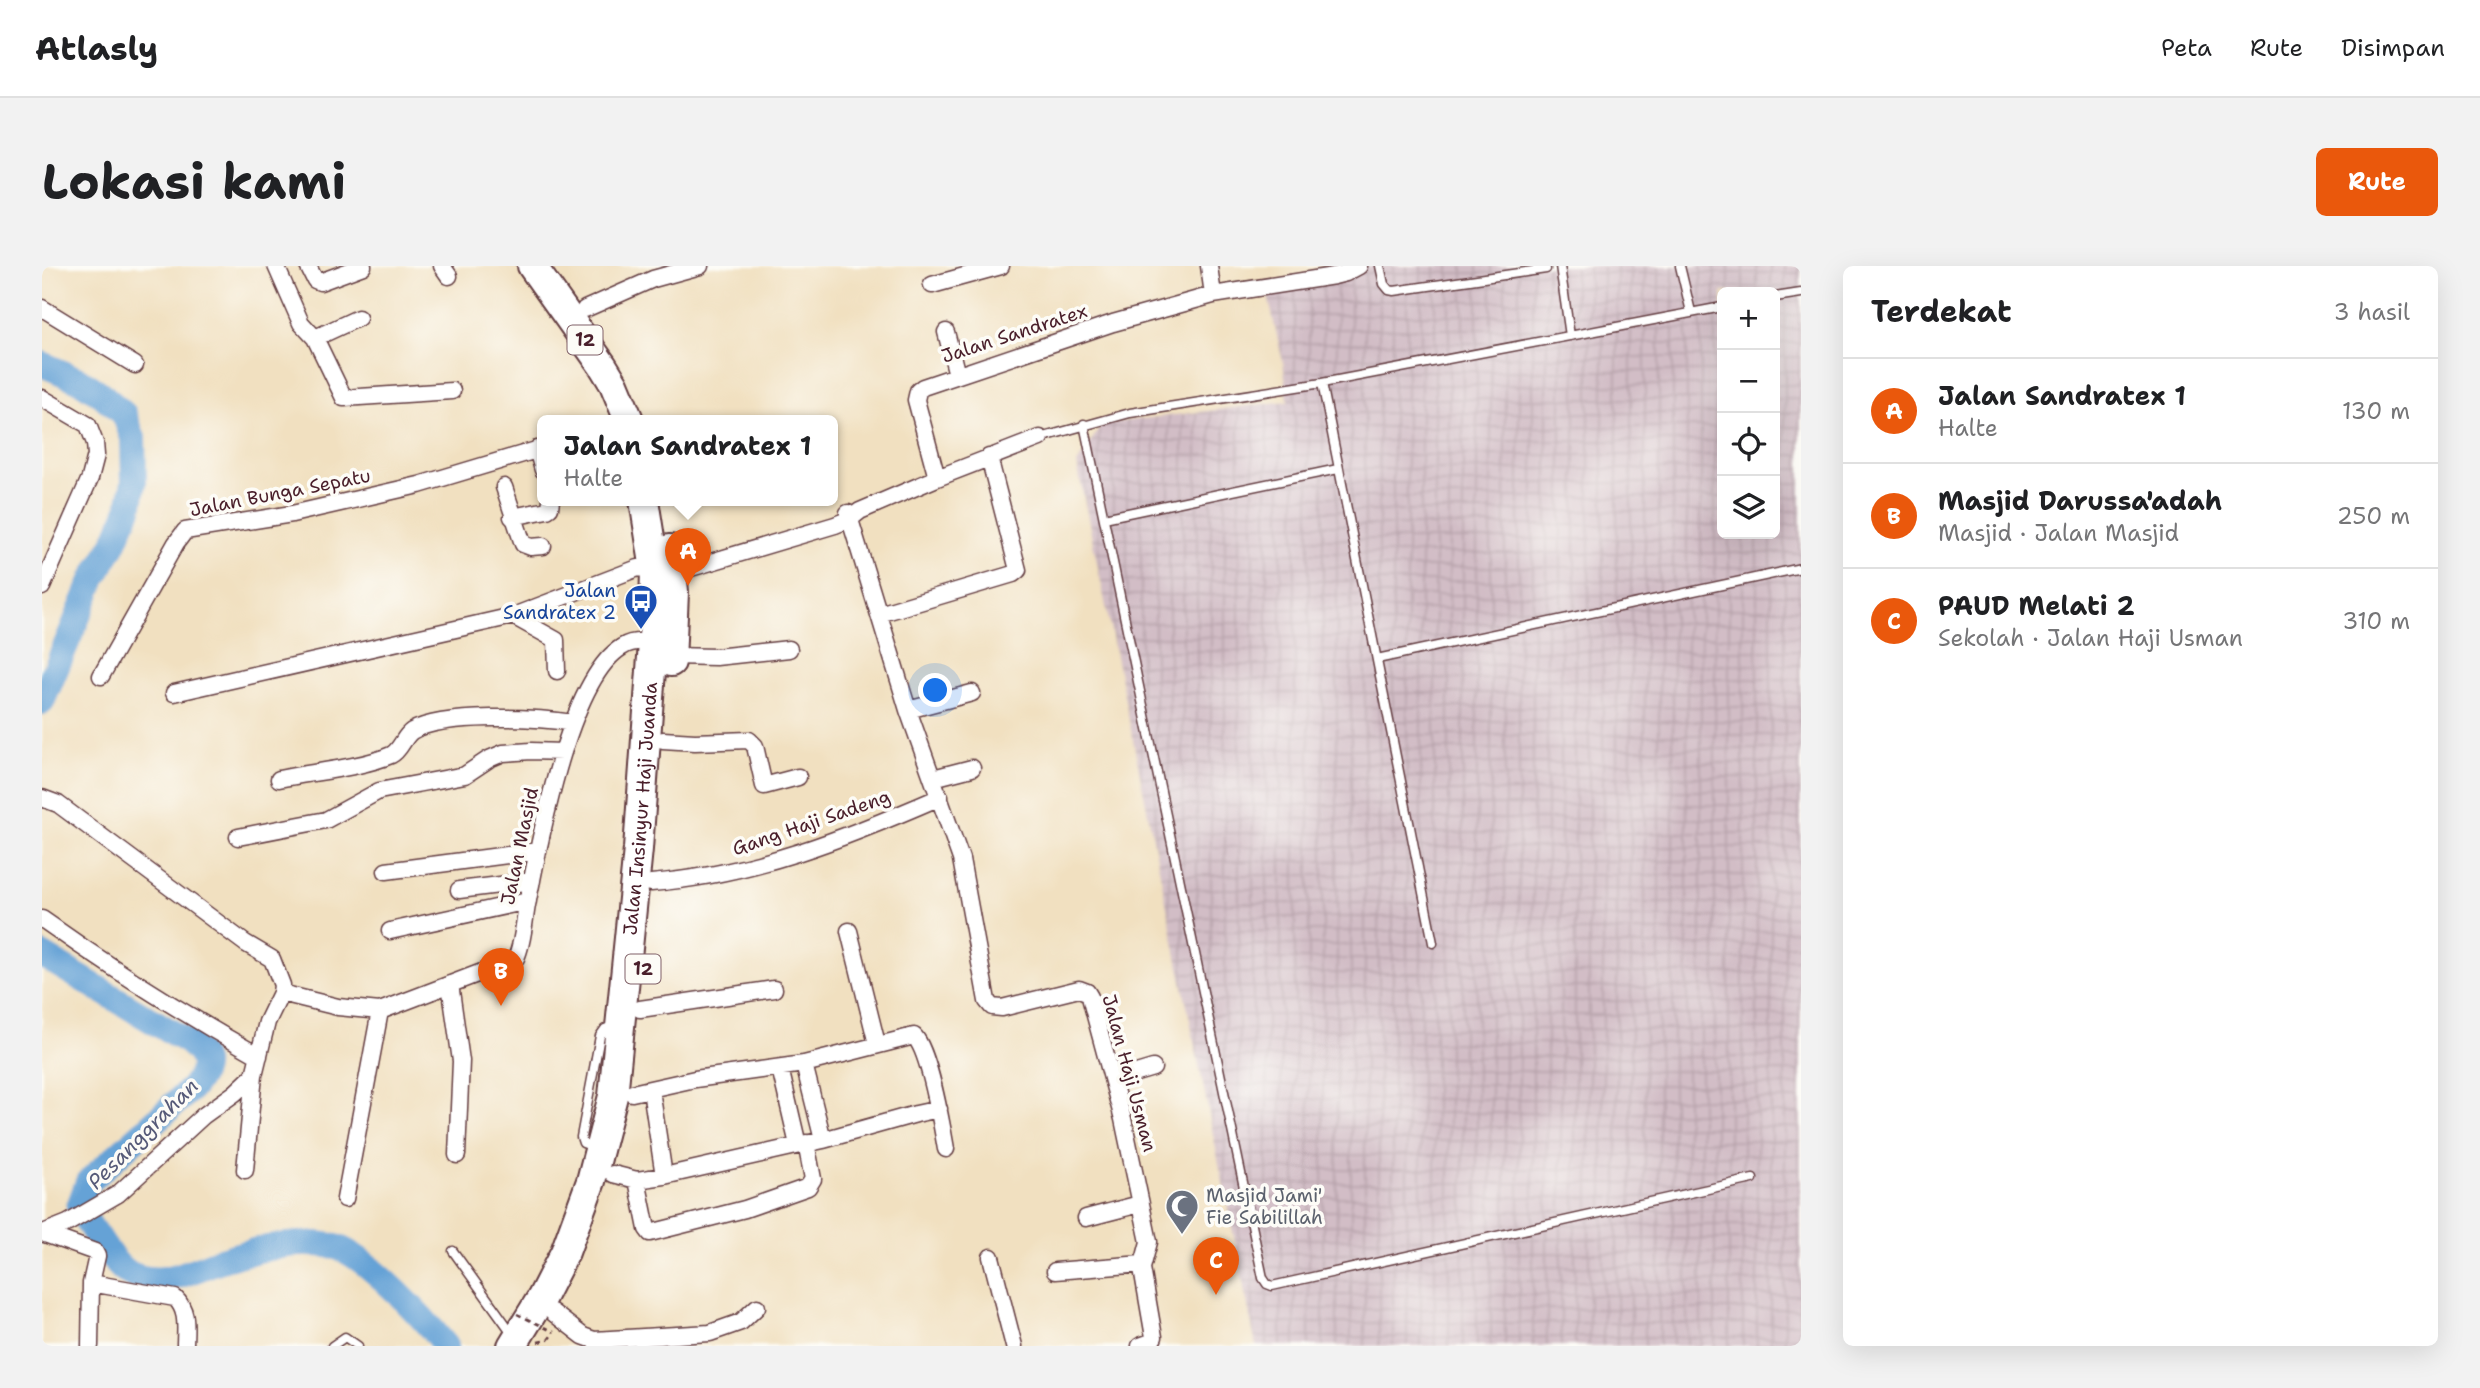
<!DOCTYPE html>
<html lang="id">
<meta charset="utf-8">
<style>
:root{--surface:#fff;--page:#f2f2f2;--text:#202124;--muted:#757577;--line:#e0e0e0;--accent:#ea580c}
body{margin:0;font-family:"Shantell Sans",sans-serif;background:var(--page);color:var(--text)}
.controls{position:absolute;right:21px;top:21px;display:grid;overflow:hidden;border-radius:10px;box-shadow:0 7px 28px #0002}
.controls button{width:63px;height:63px;display:grid;place-items:center;padding:0;border:0;border-bottom:2px solid var(--line);background:var(--surface);color:var(--text);font:35px sans-serif}
.you{position:absolute;left:894px;top:425px;width:24px;height:24px;margin:-18px;border:5px solid #fff;border-radius:50%;background:#1a73e8;box-shadow:0 0 0 10px #1a73e833}
.badge{display:grid;place-items:center;width:46px;height:46px;border-radius:50%;background:var(--accent);color:#fff;font-size:23px;font-weight:700}
.pin{position:absolute;translate:-50% -58px;filter:drop-shadow(0 2px 4px #0008)}
.pin::after{content:'';position:absolute;top:37px;width:24px;height:21px;background:inherit;clip-path:polygon(0 0,100% 0,50% 100%)}
.popup{position:absolute;left:495px;top:149px;width:301px;height:91px;box-sizing:border-box;display:grid;place-content:center;border-radius:10px;background:var(--surface);filter:drop-shadow(0 2px 5px #0005);font-size:23px;white-space:nowrap;color:var(--muted)}
.popup b{font-size:26px;color:var(--text)}
.popup::after{content:'';position:absolute;left:50%;top:100%;margin-left:-14px;border:14px solid transparent;border-top-color:var(--surface)}
.list{margin:0;padding:0;list-style:none}
h2{display:flex;justify-content:space-between;align-items:center;height:91px;margin:0;padding:0 28px;font-size:30px}
h2 small{font-size:23px;font-weight:400;color:var(--muted)}
.list li{display:grid;grid-template-columns:46px 1fr auto;gap:21px;align-items:center;box-sizing:border-box;height:105px;padding:0 28px;border-top:2px solid var(--line)}
.list b{display:block;font-size:26px;white-space:nowrap}
.list p{margin:0;font-size:23px;white-space:nowrap;color:var(--muted)}
.list em{font-size:23px;font-style:normal;color:var(--muted)}
.icon{flex:none;width:38px;height:38px;fill:none;stroke:currentColor;stroke-width:2;stroke-linecap:round;stroke-linejoin:round}
.map{position:relative;flex:none;width:1759px;height:1080px;overflow:hidden;border-radius:10px}
header{display:flex;align-items:center;gap:42px;box-sizing:border-box;height:98px;padding:0 35px;background:var(--surface);border-bottom:2px solid var(--line)}
header strong{font-size:33px}
nav{display:flex;gap:38px;margin-inline-start:auto;font-size:24px}
.intro{display:flex;align-items:center;justify-content:space-between;box-sizing:border-box;height:168px;padding:0 42px}
h1{margin:0;font-size:49px}
.button{padding:18px 32px;border-radius:10px;background:var(--accent);color:#fff;font-size:24px;font-weight:700}
main{display:flex;gap:42px;padding:0 42px}
aside{flex:1;background:var(--surface);border-radius:10px;box-shadow:0 7px 28px #0002}
.map>svg:first-child{display:block}
.industrial{fill:url(#industrial-grid);fill-rule:evenodd}
.lines{fill:none;stroke-linecap:round;stroke-linejoin:round}
.river{stroke:#65a2d6;stroke-width:26}
.service-casing{stroke:#633c41;stroke-width:11}
.minor-casing{stroke:#633c41;stroke-width:19}
.trunk-casing{stroke:#633c41;stroke-width:32}
.path{stroke:#633c41;stroke-width:2.5;stroke-dasharray:5 5;stroke-linecap:butt}
.service{stroke:#fff;stroke-width:8}
.minor{stroke:#fff;stroke-width:16}
.trunk{stroke:#fff;stroke-width:28}
.path-bridge{stroke:#633c41;stroke-width:2.5;stroke-dasharray:5 5;stroke-linecap:butt}
.labels{text-anchor:middle;stroke-width:7;stroke-linejoin:round;paint-order:stroke}
.shield{fill:#fdfcf7;stroke:#806168;stroke-width:2}
.shield-label{font-size:18px;font-weight:bold;fill:#4a1f2b}
.street-label{font-size:19px;fill:#4a1f2b;stroke:#fdfcf7}
.transit-label{font-size:19px;fill:#164399;stroke:#fdfcf7;text-anchor:end}
.worship-label{font-size:19px;fill:#5b616d;stroke:#fdfcf7;text-anchor:start}
.water-label{font-size:21px;font-style:italic;fill:#565a78;stroke:#fdfcf7}
</style>
<header>
<strong>Atlasly</strong>
<nav><a>Peta</a><a>Rute</a><a>Disimpan</a></nav>
</header>
<div class="intro"><h1>Lokasi kami</h1><a class="button">Rute</a></div>
<main>
<div class="map">
<svg width="1759" height="1080" viewBox="0 0 1759 1080">
<defs>
<pattern id="industrial-grid" width="8" height="8" patternUnits="userSpaceOnUse" patternTransform="scale(1.75)"><rect width="8" height="8" fill="#d2bdc6"/><path d="M0 4h8M4 0v8" fill="none" stroke="#b6a2aa"/></pattern>
</defs>
<rect width="100%" height="100%" fill="#fdfcf7"/>
<filter id="ink" filterUnits="userSpaceOnUse"><feTurbulence type="fractalNoise" baseFrequency=".0143" numOctaves="2"/><feDisplacementMap in="SourceGraphic" scale="14" xChannelSelector="R" yChannelSelector="G"/><feConvolveMatrix kernelMatrix="1 2 1 2 8 2 1 2 1" color-interpolation-filters="sRGB"/></filter>
<filter id="wash" filterUnits="userSpaceOnUse"><feTurbulence type="fractalNoise" baseFrequency=".00686" numOctaves="4" result="noise"/><feDisplacementMap in="SourceGraphic" scale="28" xChannelSelector="R" yChannelSelector="G"/><feGaussianBlur stdDeviation="1.57" result="paint"/><feColorMatrix in="noise" values="0 0 0 0 0 0 0 0 0 0 0 0 0 0 0 0 0 1.4 0 .05"/><feComposite in="paint" operator="in"/></filter>
<g filter="url(#wash)">
<rect width="100%" height="100%" fill="#f1e0c0"/>
<path class="industrial" d="M 1320,0 L 1759,0 L 1759,1080 L 1214,1080 L 1035,198 L 1060,158 L 1246,135 L 1241,96 L 1226,30 L 1307,10 ZM 1680,26 L 1733,26 L 1733,268 L 1680,268 Z"/>
<g class="lines">
<path class="river" d="M 0,98 L 39,115 L 59,128 L 82,148 L 91,172 L 92,216 L 87,243 L 72,278 L 52,312 L 0,436
M 0,689 L 146,776 C 166,793 165,802 150,822 L 46,916 L 37,941 C 43,954 72,998 83,1005 C 116,1025 147,1005 179,994 C 211,984 261,972 294,981 C 325,990 383,1054 404,1080"/>
</g>
</g>
<g filter="url(#ink)">
<g class="lines">
<defs>
<path id="service" d="M 1338,0 L 1342,18 L 1347,24 L 1352,25 L 1504,3
M 1518,0 L 1528,70
M 1638,0 L 1649,46
M 1733,31 L 1759,27
M 1280,117 L 1391,677
M 1042,158 L 1221,1012 L 1225,1018 L 1230,1020 L 1711,913
M 998,172 L 1088,147 L 1280,117 L 1680,41
M 1062,252 L 1296,203
M 1335,393 L 1759,302
M 552,881 L 541,877 L 539,871 L 558,770 L 563,763 L 573,759
M 411,985 L 470,1067
M 290,1080 L 303,1071 L 316,1080"/>
<path id="minor" d="M 234,0 L 259,57 L 273,72 L 302,132 L 410,125
M 266,0 L 273,14 L 278,16 L 321,0
M 400,0 L 407,10
M 1167,0 L 1171,29
M 890,19 L 959,0
M 0,42 L 93,99
M 543,43 L 611,13 L 658,0
M 904,66 L 915,109
M 273,72 L 316,52
M 0,132 L 46,159 L 53,177 L 54,189 L 48,212 L 0,321
M 495,183 L 501,204
M 895,212 L 874,134 L 876,125 L 881,121 L 1071,57 L 1171,29 L 1292,10 L 1304,7 L 1317,0
M 462,221 L 481,278 L 489,281 L 501,280
M 806,247 L 866,444 L 919,593 L 945,735 L 950,741 L 960,742 L 1037,723 L 1045,726 L 1048,731 L 1081,853 L 1107,976 L 1100,1002 L 1112,1071 L 1109,1076 L 1098,1080
M 470,251 L 505,244 L 508,242 L 509,234
M 837,348 L 971,308 L 976,304 L 947,191
M 471,350 L 514,374 L 515,405
M 629,390 L 674,391 L 747,383
M 59,410 L 134,277 L 143,265 L 250,248 L 377,219 L 501,182
M 132,427 L 471,350 L 596,302 L 632,307 L 793,259 L 808,253 L 818,245 L 895,212 L 998,172
M 866,444 L 930,427
M 621,474 L 653,476 L 707,474 L 713,480 L 722,520 L 756,511
M 891,512 L 930,502
M 237,513 C 270,506 319,502 349,489 C 359,484 361,471 370,465 C 401,447 496,451 531,457
M 0,532 L 16,538 L 203,677 L 230,693 L 240,719 L 239,727 L 225,756 L 212,809 L 203,904
M 196,571 L 284,554 L 337,525 L 423,509 L 447,493 L 461,487 L 489,485 L 521,486
M 344,605 L 496,585
M 609,617 C 711,609 804,572 898,531
M 417,624 L 490,615
M 0,653 C 70,703 142,748 217,790
M 348,665 L 486,635
M 807,665 L 835,778
M 408,718 L 419,795 L 415,889
M 239,727 L 296,741 L 338,745 L 303,933
M 598,743 L 732,723
M 338,745 L 469,695 L 474,692 C 482,675 482,652 486,634 C 498,574 527,413 580,381 C 589,375 600,375 611,377
M 762,798 L 781,874
M 738,802 L 756,879
M 1071,814 L 1111,802
M 609,824 L 622,910
M 590,827 L 653,813 L 762,798 L 872,770 C 887,784 900,860 904,883
M 571,908 L 595,914 L 622,910 L 781,874 L 874,848 L 897,843
M 595,914 L 605,963 L 608,967 L 703,943 L 766,921 L 771,913 L 764,877
M 1044,952 L 1098,938
M 0,967 L 53,986 L 55,990 L 49,1017 L 48,1080
M 1,967 L 26,957 L 76,928 L 161,850 L 193,827 L 212,809
M 949,991 L 972,1080
M 1013,1005 L 1100,998
M 49,1017 L 133,1032 C 147,1045 143,1063 143,1080
M 510,1046 L 541,1070 L 560,1077
M 552,1074 L 668,1067 L 699,1056 L 715,1041"/>
<g id="trunk">
<path d="M 490,0 L 561,100 L 572,118 L 587,154"/>
<path d="M 628,283 L 632,326 L 629,396"/>
<path id="s1" d="M 470,1080 L 500,1031 L 523,986 L 549,915 L 571,830 L 596,583 L 611,377 L 613,304 L 602,234"/>
</g>
</defs>
<use href="#service" class="service-casing"/>
<use href="#minor" class="minor-casing"/>
<use href="#trunk" class="trunk-casing"/>
<path class="path" d="M 496,1076 L 506,1074 L 512,1066"/>
<use href="#service" class="service"/>
<use href="#minor" class="minor"/>
<use href="#trunk" class="trunk"/>
<path class="path-bridge" d="M 475,1048 L 512,1066"/>
</g>
</g>
<defs>
<symbol id="bus-pin" viewBox="-11 -11 22 30"><path d="M0 17L-7.5 6A9.5 9.5 0 1 1 7.5 6Z" fill="#1a4fb4" stroke="#fdfcf7"/><path d="M-5-6H5V4H4V6H2V4H-2V6H-4V4H-5ZM-3.5-4V0h7V-4ZM-3.5 1.2v1.5H-2V1.2ZM2 1.2v1.5H3.5V1.2Z" fill="#fff"/></symbol>
<symbol id="mosque-pin" viewBox="-11 -11 22 30"><path d="M0 17L-7.5 6A9.5 9.5 0 1 1 7.5 6Z" fill="#6b7280" stroke="#fdfcf7"/><path d="M3.5-4.9A6 6 0 1 0 3.5 4.9A5 5 0 1 1 3.5-4.9Z" fill="#fff"/></symbol>
</defs>
<g fill-rule="evenodd">
<use href="#bus-pin" x="580" y="316" width="38" height="52"/>
<use href="#mosque-pin" x="1121" y="921" width="38" height="52"/>
</g>
<g class="labels">
<g class="shield">
<rect x="525.5" y="59.5" width="35" height="29" rx="5"/>
<rect x="583.5" y="688.5" width="35" height="29" rx="5"/>
</g>
<g class="shield-label">
<text x="543" y="80">12</text>
<text x="601" y="709">12</text>
</g>
<g class="street-label">
<text transform="translate(972 67) rotate(-18)" y="7">Jalan Sandratex</text>
<text transform="translate(238 226) rotate(-11)" y="7">Jalan Bunga Sepatu</text>
<text dy="7" stroke="none"><textPath href="#s1" startOffset="560">Jalan Insinyur Haji Juanda</textPath></text>
<text transform="translate(769 556) rotate(-19)" y="7">Gang Haji Sadeng</text>
<text transform="translate(477 580) rotate(-78)" y="7">Jalan Masjid</text>
<text transform="translate(1088 807) rotate(75)" y="7">Jalan Haji Usman</text>
</g>
<g class="transit-label">
<text x="574" y="331">Jalan<tspan x="574" dy="22">Sandratex 2</tspan></text>
</g>
<g class="worship-label">
<text x="1164" y="936">Masjid Jami'<tspan x="1164" dy="22">Fie Sabilillah</tspan></text>
</g>
<g class="water-label">
<text transform="translate(101 868) rotate(-45)" y="7">Pesanggrahan</text>
</g>
</g>
</svg>
<div class="controls">
<button>+</button>
<button>−</button>
<button><svg class="icon" aria-label="locate" viewBox="0 0 24 24"><circle cx="12" cy="12" r="6"/><path d="M12 2v4M12 18v4M2 12h4M18 12h4"/></svg></button>
<button><svg class="icon" aria-label="layers" viewBox="0 0 24 24"><path d="M12 4l9 5-9 5-9-5zM3 14l9 5 9-5"/></svg></button>
</div>
<div class="you"></div>
<div class="pin badge" style="left:646px;top:320px">A</div>
<div class="popup"><b>Jalan Sandratex 1</b>Halte</div>
<div class="pin badge" style="left:459px;top:740px">B</div>
<div class="pin badge" style="left:1174px;top:1029px">C</div>
</div>
<aside>
<h2>Terdekat<small>3 hasil</small></h2>
<ul class="list">
<li><span class="badge">A</span><div><b>Jalan Sandratex 1</b><p>Halte</p></div><em>130 m</em></li>
<li><span class="badge">B</span><div><b>Masjid Darussa'adah</b><p>Masjid · Jalan Masjid</p></div><em>250 m</em></li>
<li><span class="badge">C</span><div><b>PAUD Melati 2</b><p>Sekolah · Jalan Haji Usman</p></div><em>310 m</em></li>
</ul>
</aside>
</main>
